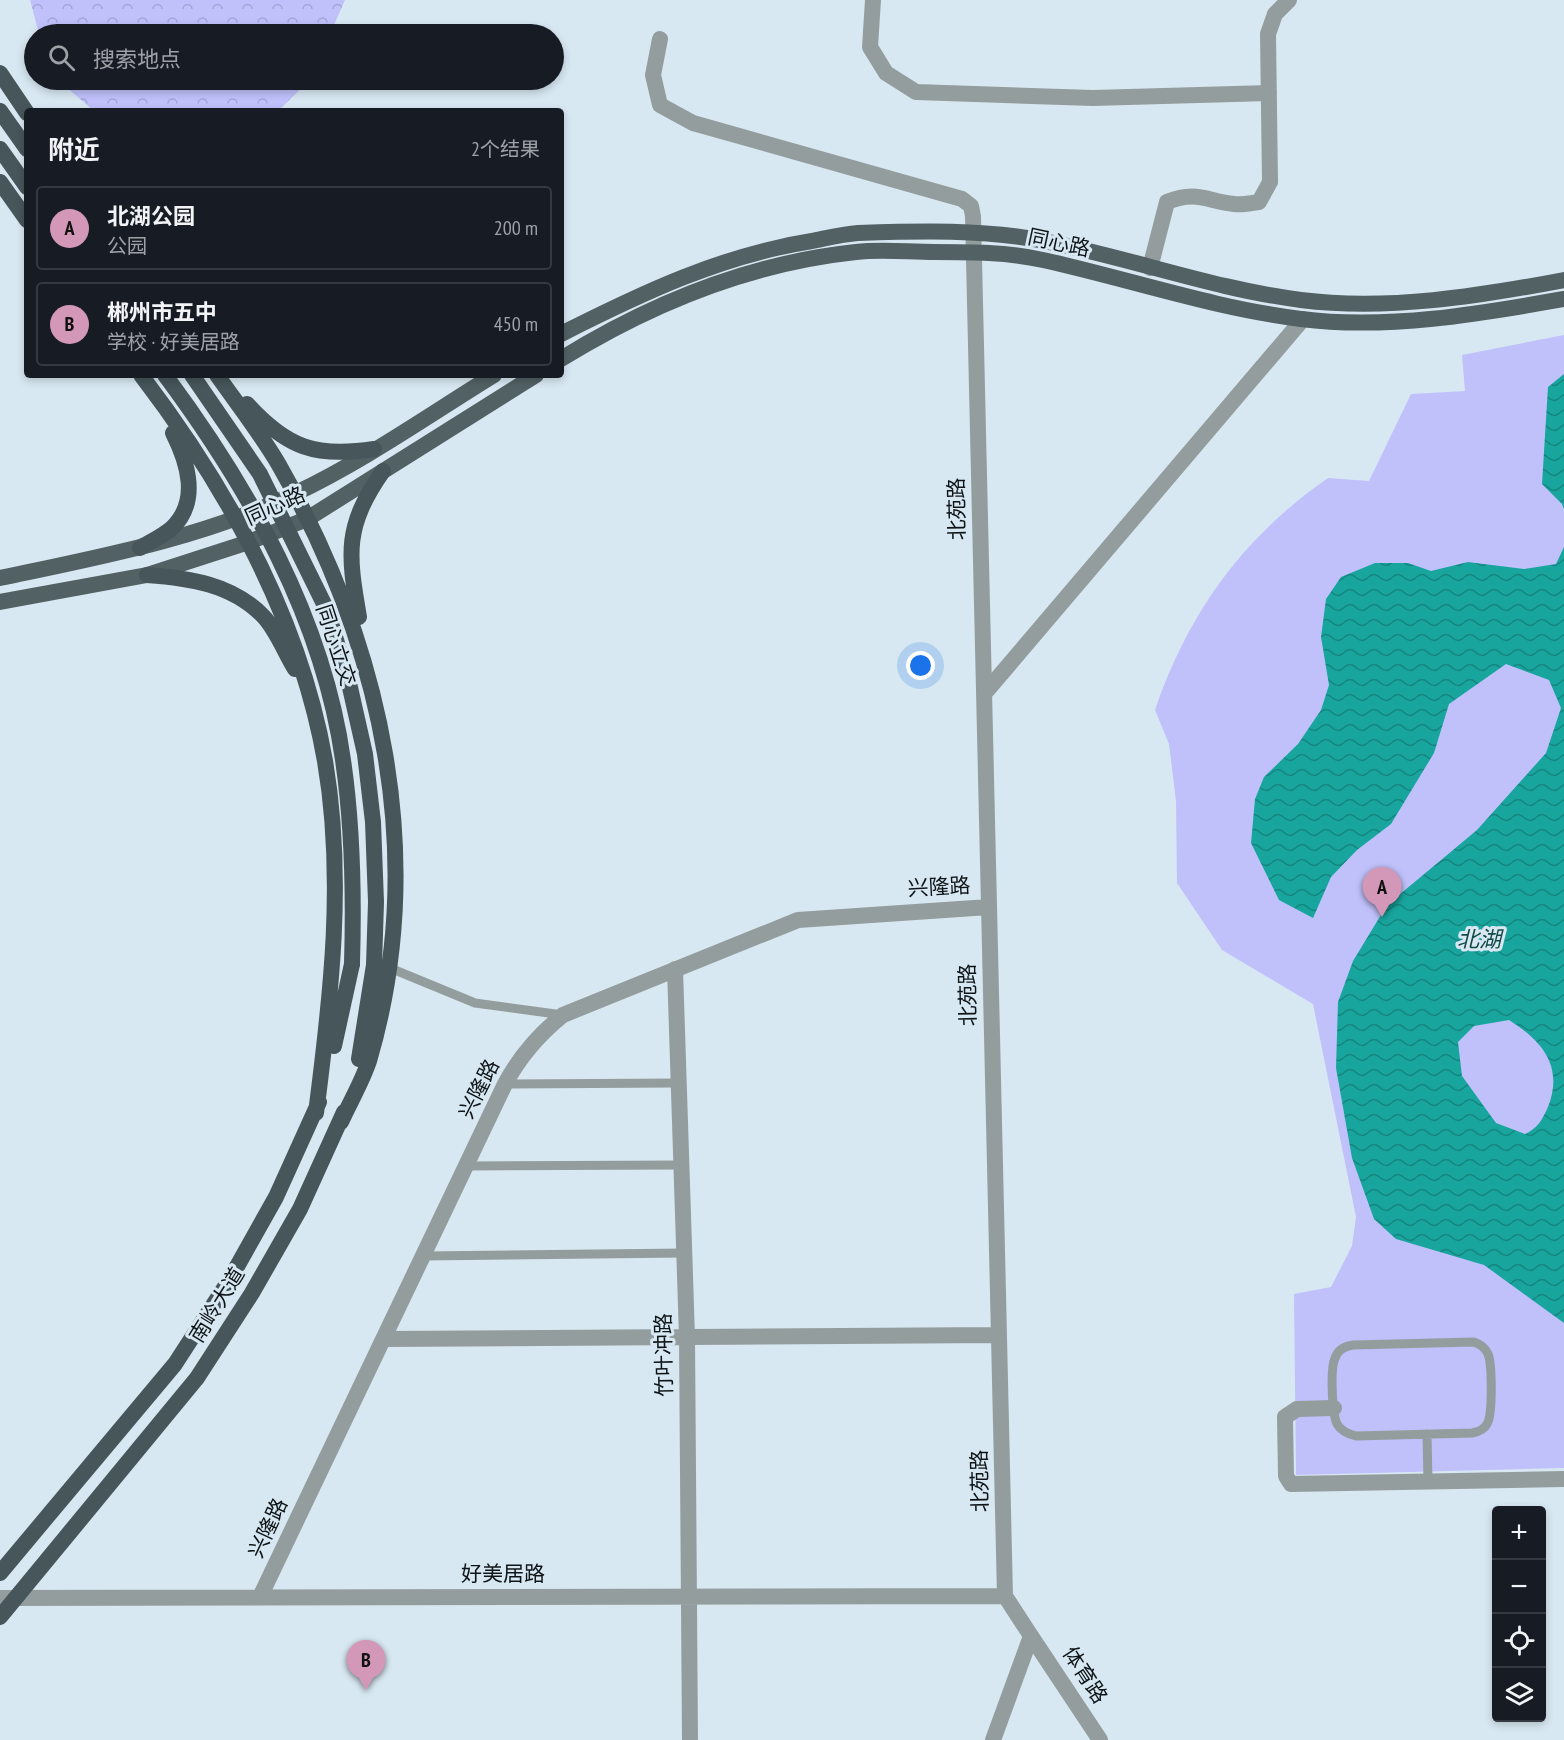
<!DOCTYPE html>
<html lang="zh">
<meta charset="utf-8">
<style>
:root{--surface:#171b24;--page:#242831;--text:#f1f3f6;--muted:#9ea1a6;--line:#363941;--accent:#d397b7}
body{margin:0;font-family:"PT Sans Narrow","Noto Sans SC",sans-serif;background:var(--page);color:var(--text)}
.controls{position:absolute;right:18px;bottom:18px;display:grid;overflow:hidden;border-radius:6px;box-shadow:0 3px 9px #0003}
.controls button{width:54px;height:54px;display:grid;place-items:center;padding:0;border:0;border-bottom:2px solid var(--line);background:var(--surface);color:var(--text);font:30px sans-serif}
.you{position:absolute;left:921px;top:666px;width:21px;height:21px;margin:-15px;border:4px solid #fff;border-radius:50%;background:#1a73e8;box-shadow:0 0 0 9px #1a73e833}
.badge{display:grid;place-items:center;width:39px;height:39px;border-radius:50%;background:var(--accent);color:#111;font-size:20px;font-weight:700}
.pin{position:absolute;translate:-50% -50px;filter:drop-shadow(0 2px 3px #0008)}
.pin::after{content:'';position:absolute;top:32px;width:21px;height:18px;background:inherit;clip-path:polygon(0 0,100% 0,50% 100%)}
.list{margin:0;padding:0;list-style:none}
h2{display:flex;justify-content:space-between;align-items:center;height:78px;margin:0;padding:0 24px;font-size:26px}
h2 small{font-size:20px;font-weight:400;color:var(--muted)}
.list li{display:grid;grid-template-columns:39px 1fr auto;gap:18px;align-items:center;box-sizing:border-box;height:84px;margin:0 12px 12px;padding:0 12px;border:2px solid var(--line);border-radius:6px}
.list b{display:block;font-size:22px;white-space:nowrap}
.list p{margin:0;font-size:20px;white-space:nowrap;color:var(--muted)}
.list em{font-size:20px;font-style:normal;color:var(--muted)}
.icon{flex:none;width:33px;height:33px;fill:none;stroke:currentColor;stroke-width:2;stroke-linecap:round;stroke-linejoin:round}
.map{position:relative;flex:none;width:1564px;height:1740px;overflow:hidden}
.search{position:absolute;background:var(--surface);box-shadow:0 3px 9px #0003;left:24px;top:24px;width:540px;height:66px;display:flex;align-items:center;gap:15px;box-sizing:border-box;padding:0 21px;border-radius:33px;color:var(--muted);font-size:22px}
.panel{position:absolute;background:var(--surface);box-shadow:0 3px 9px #0003;left:24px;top:108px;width:540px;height:270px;border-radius:6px}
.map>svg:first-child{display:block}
.forest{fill:url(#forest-crowns)}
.park{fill:#c0c1fb}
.water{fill:url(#water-waves);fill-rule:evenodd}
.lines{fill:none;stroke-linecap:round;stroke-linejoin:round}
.service{stroke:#949d9e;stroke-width:9}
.minor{stroke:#949d9e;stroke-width:16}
.primary{stroke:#526164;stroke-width:16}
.trunk{stroke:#46565a;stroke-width:16}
.trunk-bridge{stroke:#46565a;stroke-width:16}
.labels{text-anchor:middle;stroke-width:6;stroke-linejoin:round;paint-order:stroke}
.street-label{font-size:21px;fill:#0e1417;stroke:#d8e8f2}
.water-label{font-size:22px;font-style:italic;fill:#124845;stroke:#d8e8f2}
</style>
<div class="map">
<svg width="1564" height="1740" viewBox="0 0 1564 1740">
<defs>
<pattern id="forest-crowns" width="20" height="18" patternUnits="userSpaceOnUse" patternTransform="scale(1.5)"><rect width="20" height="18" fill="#c0c1fb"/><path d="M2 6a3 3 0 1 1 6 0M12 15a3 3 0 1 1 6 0" fill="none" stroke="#a4a5d6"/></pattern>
<pattern id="water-waves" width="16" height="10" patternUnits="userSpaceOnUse" patternTransform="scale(1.5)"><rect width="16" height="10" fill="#18a59d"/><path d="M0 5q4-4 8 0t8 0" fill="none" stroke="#14857f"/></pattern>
</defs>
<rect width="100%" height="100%" fill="#d8e8f2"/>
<path class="forest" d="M 30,0 L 345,0 L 330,34 L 39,34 Z
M 58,80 L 310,80 L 278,111 L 94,111 Z"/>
<path class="park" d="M 1564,335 L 1564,1468 L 1296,1475 L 1294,1294 L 1331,1287 L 1352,1246 L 1356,1217 L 1313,1004 L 1222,950 L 1177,883 L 1176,801 L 1169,744 L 1155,710 C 1188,613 1244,536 1328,478 L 1369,481 L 1411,394 L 1465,391 L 1462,355 Z"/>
<path class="water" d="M 1564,374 L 1564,509 L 1562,504 L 1542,484 L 1548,387 Z
M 1564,547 L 1564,1323 L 1484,1265 L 1396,1239 L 1374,1219 L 1352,1158 L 1336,1068 L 1338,1002 L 1353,961 L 1387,905 L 1477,830 L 1546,753 L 1561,708 L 1549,680 L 1506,664 L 1449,704 L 1434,753 L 1391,824 L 1357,850 L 1331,877 L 1313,918 L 1279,900 L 1251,843 L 1255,799 L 1264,777 L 1298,744 L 1321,710 L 1329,685 L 1321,637 L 1326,599 L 1341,577 L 1375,563 L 1408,563 L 1431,571 L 1468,562 L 1524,569 L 1556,564 ZM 1509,1020 C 1542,1041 1564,1066 1548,1107 C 1542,1120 1538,1128 1525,1134 L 1496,1123 L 1462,1076 L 1458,1042 L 1474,1026 Z"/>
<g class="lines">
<path class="service" d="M 390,968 L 475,1003 L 563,1015
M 505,1084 L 678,1083
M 465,1166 L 681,1165
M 423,1256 L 684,1253
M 1474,1342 C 1480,1344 1485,1347 1488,1354 C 1492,1363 1493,1415 1487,1424 C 1484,1430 1478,1432 1472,1433 L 1356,1436 C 1348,1434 1341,1431 1337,1424 C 1332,1413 1330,1369 1335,1358 C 1338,1350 1345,1346 1353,1345 Z
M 1427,1434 L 1428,1482"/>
<path class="minor" d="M 873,0 L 870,47 L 886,73 L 916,92 L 1093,98 L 1269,93
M 660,39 L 653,75 L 660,105 L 693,123 L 962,199 L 971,206 L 973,216 L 1005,1596 L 1031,1636 L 993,1740
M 1150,268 L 1167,202 C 1196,190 1207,201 1234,204 C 1242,205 1251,203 1259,202 L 1270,182 L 1268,34 L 1275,14 L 1289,0
M 984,694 L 1303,319
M 675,969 L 687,1337 L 690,1740
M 383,1339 L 999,1335
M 1334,1408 L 1297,1409 L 1285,1417 L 1286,1476 L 1291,1484 L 1564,1479
M 260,1597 L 505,1084 C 520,1056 538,1035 563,1015 L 798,920 L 989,907
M 0,1598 L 1005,1596
M 1031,1636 L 1100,1740"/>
<path class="primary" d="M 561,334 C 642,293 722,255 812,241 C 827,238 843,234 858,233 C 918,231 985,229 1044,241 C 1131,258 1214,289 1301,300 C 1387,311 1480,296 1564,280
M 561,359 C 650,304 751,263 856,252 C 881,249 908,252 934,252 C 970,252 1008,252 1043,260 C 1129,279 1213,308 1301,319 C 1387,330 1479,314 1564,299
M 0,578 C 99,557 202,538 294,494 C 364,461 429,415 494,375
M 0,602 L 147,575 L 249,542 L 307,519 L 536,375"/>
<path class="trunk" d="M 0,73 L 27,113
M 0,111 L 27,149
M 0,149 L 27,187
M 0,182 L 27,220
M 141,375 C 228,489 300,618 325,761 C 345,878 331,997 316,1113
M 217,375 C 238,405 261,434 279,465 C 382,646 429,857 369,1061 C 362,1082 350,1102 341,1122
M 247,404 C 287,448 316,458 374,449
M 140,548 C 150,542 163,536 172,528 C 200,501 188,463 173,433
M 147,575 C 189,578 232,584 263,616 C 276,629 285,653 295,669
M 359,617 C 348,553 344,527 383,471
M 334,1046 L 352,964
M 359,1059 L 374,965
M 0,1573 L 175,1364 L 230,1279 L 276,1197 L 319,1102
M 0,1617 L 197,1378 L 252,1293 L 300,1209 L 344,1112"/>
<path class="trunk-bridge" d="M 165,375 C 249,488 323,618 343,760 C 353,828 354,896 352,964
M 192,375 L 260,474 L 327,610 L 349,683 L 365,754 L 373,822 L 376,902 L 374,965"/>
</g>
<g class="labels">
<g class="street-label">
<text transform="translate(1059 243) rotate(12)" y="7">同心路</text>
<text transform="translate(275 506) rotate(-24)" y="7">同心路</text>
<text transform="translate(957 509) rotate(-91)" y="7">北苑路</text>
<text transform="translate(336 645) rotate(72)" y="7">同心立交</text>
<text transform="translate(939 887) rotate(-3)" y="7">兴隆路</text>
<text transform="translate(968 995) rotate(-91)" y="7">北苑路</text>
<text transform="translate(479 1089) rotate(-63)" y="7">兴隆路</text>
<text transform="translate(217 1305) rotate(-58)" y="7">南岭大道</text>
<text transform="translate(664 1355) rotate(-91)" y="7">竹叶冲路</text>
<text transform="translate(980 1481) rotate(-91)" y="7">北苑路</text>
<text transform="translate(268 1528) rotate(-65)" y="7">兴隆路</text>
<text x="503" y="1581">好美居路</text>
<text transform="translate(1085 1675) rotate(57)" y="7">体育路</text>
</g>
<g class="water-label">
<text x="1479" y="947">北湖</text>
</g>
</g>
</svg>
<div class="controls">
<button>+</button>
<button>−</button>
<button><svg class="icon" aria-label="locate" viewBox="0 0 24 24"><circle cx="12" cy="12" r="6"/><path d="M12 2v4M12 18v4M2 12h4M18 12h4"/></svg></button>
<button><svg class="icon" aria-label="layers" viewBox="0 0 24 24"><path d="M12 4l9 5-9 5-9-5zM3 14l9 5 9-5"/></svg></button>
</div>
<div class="you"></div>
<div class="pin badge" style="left:1382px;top:917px">A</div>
<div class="pin badge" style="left:366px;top:1690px">B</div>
<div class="search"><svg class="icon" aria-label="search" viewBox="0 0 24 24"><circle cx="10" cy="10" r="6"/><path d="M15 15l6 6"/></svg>搜索地点</div>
<section class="panel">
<h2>附近<small>2个结果</small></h2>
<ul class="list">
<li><span class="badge">A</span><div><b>北湖公园</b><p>公园</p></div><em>200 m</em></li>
<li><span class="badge">B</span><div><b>郴州市五中</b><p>学校 · 好美居路</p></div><em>450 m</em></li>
</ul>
</section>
</div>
